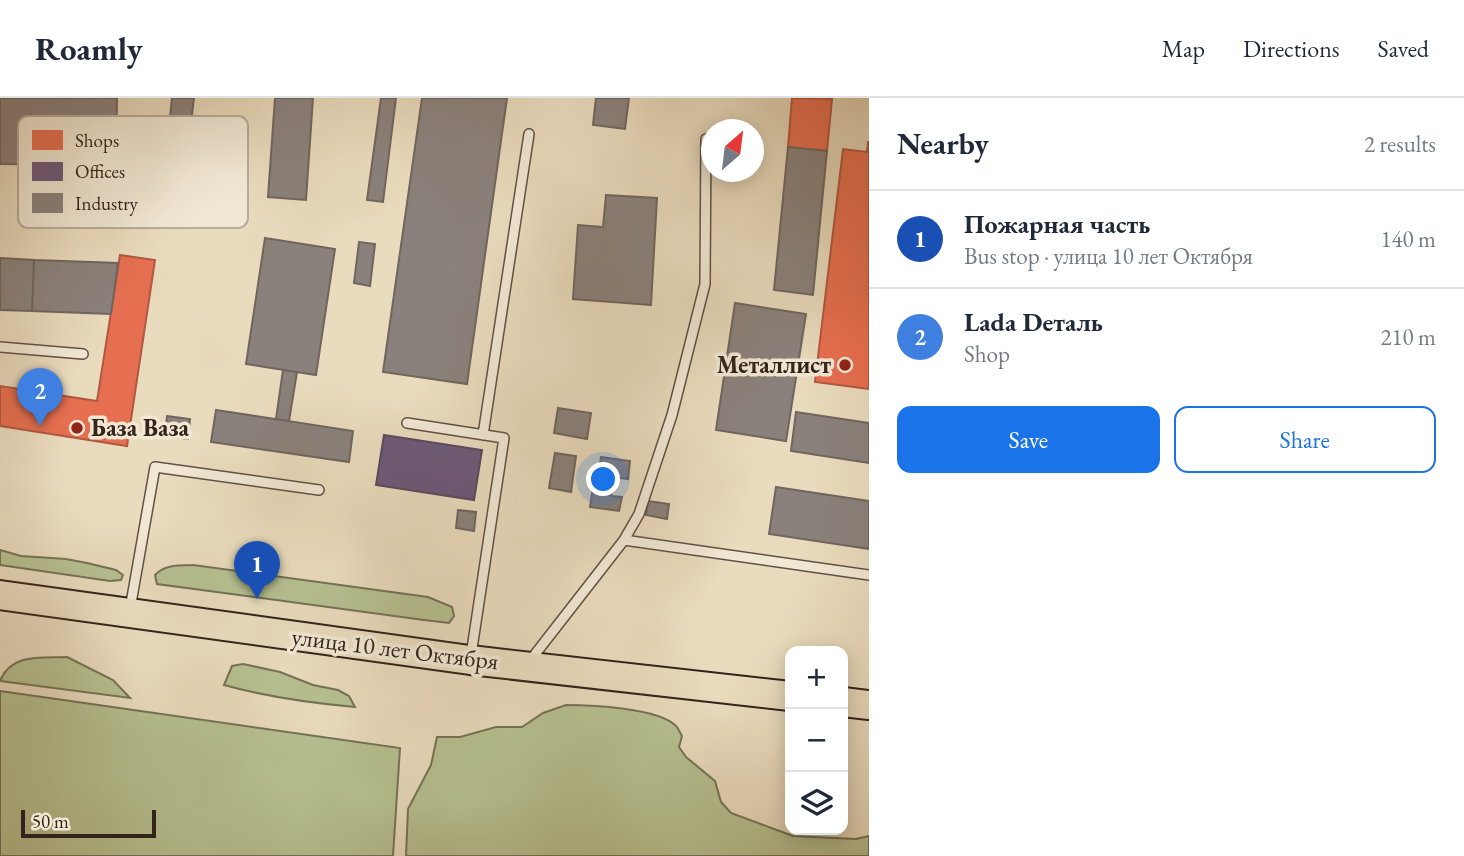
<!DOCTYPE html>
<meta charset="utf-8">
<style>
:root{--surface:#fff;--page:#f2f2f3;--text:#1f2937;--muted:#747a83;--line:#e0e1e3;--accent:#1a73e8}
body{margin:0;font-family:"EB Garamond",serif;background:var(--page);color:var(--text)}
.controls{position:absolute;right:21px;bottom:21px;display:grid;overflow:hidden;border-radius:14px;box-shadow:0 4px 18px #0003}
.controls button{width:63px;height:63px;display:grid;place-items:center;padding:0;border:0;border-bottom:2px solid var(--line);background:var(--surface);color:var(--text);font:35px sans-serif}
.compass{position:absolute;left:701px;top:21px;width:63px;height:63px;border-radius:50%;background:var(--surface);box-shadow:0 4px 18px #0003;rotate:28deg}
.scale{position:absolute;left:21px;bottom:18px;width:135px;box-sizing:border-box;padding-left:7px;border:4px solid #34231b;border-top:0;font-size:19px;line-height:24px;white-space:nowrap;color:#34231b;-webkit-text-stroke:5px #f1e8d4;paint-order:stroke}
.you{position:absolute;left:604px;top:382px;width:24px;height:24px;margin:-18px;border:5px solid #fff;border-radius:50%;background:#1a73e8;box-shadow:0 0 0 10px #1a73e833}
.badge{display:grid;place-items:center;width:46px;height:46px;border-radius:50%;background:var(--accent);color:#fff;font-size:23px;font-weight:700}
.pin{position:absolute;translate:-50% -58px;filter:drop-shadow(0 2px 4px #0008)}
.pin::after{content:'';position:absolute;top:37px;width:24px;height:21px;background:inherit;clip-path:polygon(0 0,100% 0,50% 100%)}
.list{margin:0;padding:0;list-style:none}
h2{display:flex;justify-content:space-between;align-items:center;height:91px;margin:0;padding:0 28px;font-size:30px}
h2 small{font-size:23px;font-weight:400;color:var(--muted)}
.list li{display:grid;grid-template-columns:46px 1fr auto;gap:21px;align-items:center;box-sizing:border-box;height:98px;padding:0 28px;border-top:2px solid var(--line)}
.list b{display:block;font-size:26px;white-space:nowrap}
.list p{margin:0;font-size:23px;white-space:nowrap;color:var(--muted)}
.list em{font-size:23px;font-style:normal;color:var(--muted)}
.actions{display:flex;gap:14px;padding:21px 28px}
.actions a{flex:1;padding:16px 0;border:2px solid var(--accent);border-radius:14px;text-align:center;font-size:24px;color:var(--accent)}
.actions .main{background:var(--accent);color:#fff}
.icon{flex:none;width:38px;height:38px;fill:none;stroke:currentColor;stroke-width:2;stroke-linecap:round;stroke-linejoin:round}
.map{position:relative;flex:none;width:869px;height:758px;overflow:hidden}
header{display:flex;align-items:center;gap:42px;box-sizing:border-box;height:98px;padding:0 35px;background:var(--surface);border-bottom:2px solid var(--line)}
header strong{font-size:33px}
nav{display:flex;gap:38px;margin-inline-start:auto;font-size:24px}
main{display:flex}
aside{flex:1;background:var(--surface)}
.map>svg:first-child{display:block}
.green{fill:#b6c091;stroke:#757256;stroke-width:2}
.shops{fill:#e76f51;stroke:#b15841;stroke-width:2}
.offices{fill:#6d597a;stroke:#5c495e;stroke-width:2}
.industry{fill:#8a817c;stroke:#70655f;stroke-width:2}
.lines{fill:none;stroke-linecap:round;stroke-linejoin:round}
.service-casing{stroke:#615144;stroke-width:12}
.primary-casing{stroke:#34231b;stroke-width:32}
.service{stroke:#f1e8d4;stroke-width:9}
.primary{stroke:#e9dbbd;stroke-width:28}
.poi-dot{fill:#8f2418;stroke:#f1e8d4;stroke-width:2.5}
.labels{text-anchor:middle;stroke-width:7;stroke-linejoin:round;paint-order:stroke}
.poi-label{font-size:24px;font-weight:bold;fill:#34231b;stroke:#f1e8d4;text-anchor:end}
.street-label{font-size:24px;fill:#34231b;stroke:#f1e8d4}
.key{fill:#f1e8d4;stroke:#b8ad9c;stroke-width:2}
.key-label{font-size:19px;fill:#34231b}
</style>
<header>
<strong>Roamly</strong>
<nav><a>Map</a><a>Directions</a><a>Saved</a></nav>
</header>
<main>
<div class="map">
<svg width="869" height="758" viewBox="0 0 869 758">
<rect width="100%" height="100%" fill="#e9dbbd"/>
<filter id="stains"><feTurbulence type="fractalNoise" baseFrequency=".00286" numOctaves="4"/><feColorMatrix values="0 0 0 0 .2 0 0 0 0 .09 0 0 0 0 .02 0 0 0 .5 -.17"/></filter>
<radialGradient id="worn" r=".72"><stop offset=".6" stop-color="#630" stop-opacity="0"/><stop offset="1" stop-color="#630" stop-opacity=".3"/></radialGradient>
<path class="green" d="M 0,452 L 21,458 L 66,461 L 87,465 L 116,472 L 123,477 L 121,482 L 110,483 L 0,467 Z
M 193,467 L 428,499 L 452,509 L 454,518 L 449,525 L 424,522 L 157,486 L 155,477 C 165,466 179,468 193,467 Z
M 67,559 L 113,582 L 130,600 L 0,583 C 11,555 41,560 67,559 Z
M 243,566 L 280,574 L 313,587 L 338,592 L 349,598 L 355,609 C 311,605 267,599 224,587 L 232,568 Z
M 0,593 L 400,650 L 393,758 L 0,758 Z
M 566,607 C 590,607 659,610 676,628 C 679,631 680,635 682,638 L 679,649 L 686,659 L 715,683 L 721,704 L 731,715 L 793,738 L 856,741 L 869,738 L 869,758 L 406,758 L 408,711 L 431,667 L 437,639 L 460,639 L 496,629 L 522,629 L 543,615 Z"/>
<path class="shops" d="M 792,0 L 832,1 L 827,53 L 788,49 Z
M 868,44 L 869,44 L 869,291 L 815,284 L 843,51 L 867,54 Z
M 120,157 L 155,162 L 127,348 L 0,328 L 0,288 L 97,303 Z"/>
<path class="offices" d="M 384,337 L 482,352 L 474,402 L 376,387 Z"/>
<path class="industry" d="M 0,0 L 117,0 L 116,67 L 0,66 Z
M 172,0 L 194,0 L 188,49 L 167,47 Z
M 275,0 L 313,0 L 306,102 L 268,99 Z
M 381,0 L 396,0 L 383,104 L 367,102 Z
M 422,0 L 507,0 L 467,286 L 383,274 Z
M 596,0 L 629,0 L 625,31 L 593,27 Z
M 788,49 L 827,53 L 813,197 L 774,192 Z
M 606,97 L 657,100 L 651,207 L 573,201 L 578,127 L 603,129 Z
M 265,140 L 335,151 L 316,277 L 246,266 Z
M 359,144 L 375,146 L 370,188 L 354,185 Z
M 0,160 L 34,162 L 32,213 L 0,212 Z
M 34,162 L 118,165 L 111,216 L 32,213 Z
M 735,205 L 806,216 L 786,343 L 716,332 Z
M 283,272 L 297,274 L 289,323 L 276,321 Z
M 558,310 L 591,315 L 587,341 L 554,335 Z
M 216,312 L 353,333 L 349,364 L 211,344 Z
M 796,314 L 869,325 L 869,365 L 791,353 Z
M 167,318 L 190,321 L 188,341 L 165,338 Z
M 555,355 L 576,358 L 571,394 L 549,390 Z
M 601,359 L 630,363 L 628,381 L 598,377 Z
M 595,377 L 614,380 L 611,398 L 622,399 L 619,413 L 590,409 Z
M 776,389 L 869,403 L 869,451 L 769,436 Z
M 648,403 L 669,406 L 667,421 L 646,417 Z
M 458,412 L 476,414 L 474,433 L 456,430 Z"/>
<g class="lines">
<defs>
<path id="service" d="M 0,249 L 83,256
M 407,325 L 504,340 L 471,557
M 483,337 L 529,36
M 624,442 L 869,477
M 130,511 L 155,369 L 319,392
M 529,564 L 624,442 L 639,416 L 672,317 L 705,186 L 706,41"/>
<path id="primary" d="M 0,497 L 470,562 L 790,598
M 843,604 L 869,607"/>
</defs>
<use href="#service" class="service-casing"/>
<use href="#primary" class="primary-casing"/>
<use href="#service" class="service"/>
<use href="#primary" class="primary"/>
</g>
<g class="poi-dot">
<circle cx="845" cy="267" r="7"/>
<circle cx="77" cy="330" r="7"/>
</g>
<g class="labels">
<g class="poi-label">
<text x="831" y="275">Металлист</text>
<text x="91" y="338" text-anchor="start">База Ваза</text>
</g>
<g class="street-label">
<text transform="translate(395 551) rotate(7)" y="8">улица 10 лет Октября</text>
</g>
</g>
<rect x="18" y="18" width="230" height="112" rx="10" class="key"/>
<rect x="32" y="32" width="31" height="20" fill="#e76f51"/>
<rect x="32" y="64" width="31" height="19" fill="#6d597a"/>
<rect x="32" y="95" width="31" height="20" fill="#8a817c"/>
<g class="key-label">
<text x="75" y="49">Shops</text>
<text x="75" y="80">Offices</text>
<text x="75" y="112">Industry</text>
</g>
<rect width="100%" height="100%" filter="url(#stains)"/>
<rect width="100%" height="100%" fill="url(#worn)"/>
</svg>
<div class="controls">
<button>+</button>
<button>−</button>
<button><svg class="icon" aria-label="layers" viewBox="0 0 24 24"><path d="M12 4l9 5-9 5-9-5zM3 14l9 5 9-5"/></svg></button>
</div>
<svg class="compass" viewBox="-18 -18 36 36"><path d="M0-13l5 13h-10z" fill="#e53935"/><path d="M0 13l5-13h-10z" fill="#747a83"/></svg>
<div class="scale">50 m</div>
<div class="you"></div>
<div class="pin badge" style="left:257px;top:501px;background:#1a4fb4">1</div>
<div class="pin badge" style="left:40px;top:328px;background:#3f7fe0">2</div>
</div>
<aside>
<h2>Nearby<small>2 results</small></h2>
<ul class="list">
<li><span class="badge" style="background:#1a4fb4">1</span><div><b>Пожарная часть</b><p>Bus stop · улица 10 лет Октября</p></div><em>140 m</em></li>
<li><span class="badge" style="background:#3f7fe0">2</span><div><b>Lada Dеталь</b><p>Shop</p></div><em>210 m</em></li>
</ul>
<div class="actions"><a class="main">Save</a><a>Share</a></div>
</aside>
</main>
